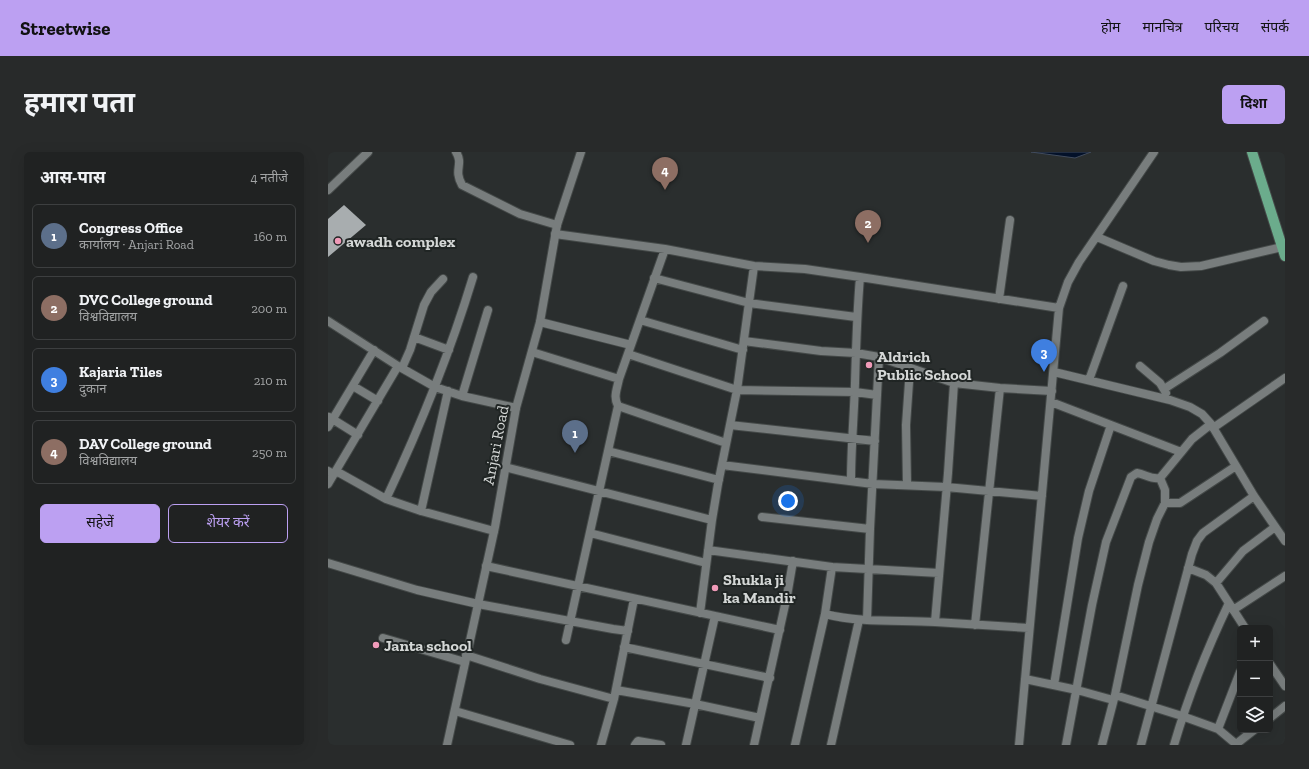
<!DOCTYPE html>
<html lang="hi">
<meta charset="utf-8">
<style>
:root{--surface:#202222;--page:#282a2a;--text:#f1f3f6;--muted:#a2a4a5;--line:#3d3f40;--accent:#bca0f2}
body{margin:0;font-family:"Zilla Slab","Noto Sans Devanagari",serif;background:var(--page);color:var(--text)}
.controls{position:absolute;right:12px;bottom:12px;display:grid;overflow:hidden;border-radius:6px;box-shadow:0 4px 16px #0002}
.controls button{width:36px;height:36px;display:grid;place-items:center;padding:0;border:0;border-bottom:1px solid var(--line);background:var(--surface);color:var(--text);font:20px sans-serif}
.you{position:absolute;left:460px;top:349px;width:14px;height:14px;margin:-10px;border:3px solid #fff;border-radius:50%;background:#1a73e8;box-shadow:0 0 0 6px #1a73e833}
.badge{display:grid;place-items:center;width:26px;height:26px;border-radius:50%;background:var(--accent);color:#fff;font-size:13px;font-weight:700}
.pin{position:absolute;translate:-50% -33px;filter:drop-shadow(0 1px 2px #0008)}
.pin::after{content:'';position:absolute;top:21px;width:14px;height:12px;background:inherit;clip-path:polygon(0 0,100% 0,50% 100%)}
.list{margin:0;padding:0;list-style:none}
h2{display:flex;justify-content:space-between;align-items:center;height:52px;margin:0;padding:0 16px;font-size:17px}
h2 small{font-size:13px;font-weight:400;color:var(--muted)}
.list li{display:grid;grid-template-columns:26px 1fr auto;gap:12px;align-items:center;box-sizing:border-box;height:64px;margin:0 8px 8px;padding:0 8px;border:1px solid var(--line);border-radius:6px}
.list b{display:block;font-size:15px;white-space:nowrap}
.list p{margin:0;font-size:13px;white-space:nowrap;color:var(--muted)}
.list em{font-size:13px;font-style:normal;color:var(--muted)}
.actions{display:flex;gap:8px;padding:12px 16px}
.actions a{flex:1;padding:9px 0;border:1px solid var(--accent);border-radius:6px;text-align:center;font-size:14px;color:var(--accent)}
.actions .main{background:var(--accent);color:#111}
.icon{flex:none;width:22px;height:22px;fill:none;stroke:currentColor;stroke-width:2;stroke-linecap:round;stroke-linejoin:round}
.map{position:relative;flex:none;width:957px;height:593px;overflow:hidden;border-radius:6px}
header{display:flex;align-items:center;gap:24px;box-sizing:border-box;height:56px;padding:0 20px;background:var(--accent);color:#111}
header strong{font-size:19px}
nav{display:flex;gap:22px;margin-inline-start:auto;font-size:14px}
.intro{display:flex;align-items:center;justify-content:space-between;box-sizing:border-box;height:96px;padding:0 24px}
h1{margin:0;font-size:28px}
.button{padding:10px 18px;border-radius:6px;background:var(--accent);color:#111;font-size:14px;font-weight:700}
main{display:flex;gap:24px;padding:0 24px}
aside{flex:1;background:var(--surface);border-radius:6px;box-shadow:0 4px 16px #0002}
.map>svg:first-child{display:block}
.water{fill:#031129;stroke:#424c5d}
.building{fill:#a8adaf}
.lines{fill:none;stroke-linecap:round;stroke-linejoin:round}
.minor-casing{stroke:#444948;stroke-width:10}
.tertiary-casing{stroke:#444948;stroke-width:10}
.primary-casing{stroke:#444948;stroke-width:12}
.minor{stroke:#787d7d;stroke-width:8}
.tertiary{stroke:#787d7d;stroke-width:8}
.primary{stroke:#6bac8c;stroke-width:10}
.poi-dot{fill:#ef9ab8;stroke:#202524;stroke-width:1.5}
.labels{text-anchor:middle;stroke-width:4;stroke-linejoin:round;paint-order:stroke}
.poi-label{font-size:16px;font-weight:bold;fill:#d4d7d6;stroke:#202524;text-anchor:start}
.street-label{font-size:16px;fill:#d4d7d6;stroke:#202524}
</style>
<header>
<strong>Streetwise</strong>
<nav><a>होम</a><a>मानचित्र</a><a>परिचय</a><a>संपर्क</a></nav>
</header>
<div class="intro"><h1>हमारा पता</h1><a class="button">दिशा</a></div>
<main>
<aside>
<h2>आस-पास<small>4 नतीजे</small></h2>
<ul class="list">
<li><span class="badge" style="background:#5c6f8a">1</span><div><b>Congress Office</b><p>कार्यालय · Anjari Road</p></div><em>160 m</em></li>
<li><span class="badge" style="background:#8d6e63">2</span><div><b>DVC College ground</b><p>विश्वविद्यालय</p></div><em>200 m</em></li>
<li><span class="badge" style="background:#3f7fe0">3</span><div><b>Kajaria Tiles</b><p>दुकान</p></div><em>210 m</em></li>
<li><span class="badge" style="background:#8d6e63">4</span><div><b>DAV College ground</b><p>विश्वविद्यालय</p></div><em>250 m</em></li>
</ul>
<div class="actions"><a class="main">सहेजें</a><a>शेयर करें</a></div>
</aside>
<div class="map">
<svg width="957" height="593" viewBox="0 0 957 593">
<rect width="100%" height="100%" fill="#2a2e2e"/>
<path class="water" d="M 703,0 L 763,0 L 747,6 Z"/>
<path class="building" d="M 16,53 L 38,73 L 0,105 L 0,67 Z"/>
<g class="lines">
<defs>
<path id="minor" d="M 128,0 C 136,13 125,17 134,33 L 192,62 L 229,73
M 227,82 L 337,97 L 426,114 L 477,117 L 532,125 L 731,156
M 769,85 L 826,109 L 841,113 L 853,115 L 873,114 L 954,95
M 337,97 L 291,227 C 289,237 285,245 290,254 L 398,291
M 326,126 L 421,151 L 528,165
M 671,147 L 682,68
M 312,168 L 415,198
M 0,169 L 70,214 L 107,235 L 134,244 L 188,256
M 212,170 L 303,193
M 86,185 L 121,198
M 416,189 L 493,199 L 528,201 L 551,205 L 626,231 L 672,236 L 724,239
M 204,200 L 291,227
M 300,202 L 409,238 L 527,240 L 549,243
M 812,214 L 832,231 L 838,241
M 74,216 L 82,198 L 96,153 L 103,140 L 115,127
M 726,220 L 842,248 L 862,255 L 874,262 L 883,272 L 926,344 L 957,389
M 761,228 L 795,134
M 25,234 L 50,249
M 836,237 L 892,201 L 936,169
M 134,244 L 160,158
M 723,250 L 853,300
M 1,265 L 30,283
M 402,273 L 547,289
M 0,275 L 46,198
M 885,276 L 957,226
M 280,299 L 391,328
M 394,313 L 545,332 L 618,335 L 714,344
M 177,315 L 384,368
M 0,319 L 5,322 L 8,319 L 58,347 L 93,359 L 166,379
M 523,329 C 523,296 526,264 527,231 C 528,196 529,160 532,125
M 0,332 L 70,214
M 579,333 L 578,273 L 582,216
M 58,347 C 92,275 122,201 145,125
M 837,351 L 852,351 L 908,314
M 93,359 L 120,239
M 434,365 L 542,377
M 262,381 L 378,411
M 380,398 L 504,415 L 611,421
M 0,411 L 89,438 L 150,452 L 285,477 L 300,479
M 158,414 L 452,478
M 860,416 L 878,423 L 888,431 L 917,476
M 888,431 L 915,399 L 947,375
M 905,458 L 957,424
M 372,461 L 384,368 L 390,332 L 409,238 L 426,114
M 497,462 C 533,471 570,468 607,470 C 638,472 669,474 701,476
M 539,468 L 542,377 L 551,205
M 607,470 L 620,321 L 626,231
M 647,473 L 672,236
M 55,486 L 137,510
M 238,488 L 290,254
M 296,495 L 442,526
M 138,503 L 212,527 L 286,547
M 942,512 L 957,534
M 697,527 L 749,538 L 785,548
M 726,533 L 750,386 L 761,339 L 783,273
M 288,538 L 367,552 L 432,566
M 787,543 L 854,564 L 890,577 L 908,592
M 127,559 L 242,593
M 942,566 L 957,554
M 890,577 L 912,520
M 273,593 L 286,547 L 306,447
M 307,593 L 310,589 L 333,593
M 358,593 L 387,464
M 426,593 L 459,444 L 465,409
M 467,593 L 497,462 L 504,415
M 503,593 L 531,468
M 691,593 L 731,156 L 740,130 L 751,110 L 826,0
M 738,593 L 764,453 L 778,390 L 803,325 L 809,321 C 817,322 823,328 832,326 L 864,287 L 883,272
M 774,593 L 787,543 L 810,433 L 821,390 L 829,367 L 837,351 L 837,338 L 832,326
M 813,593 L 864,402 L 869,389 L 875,381 L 926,344
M 846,593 C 860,545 879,497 901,451
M 907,593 L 926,578"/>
<path id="tertiary" d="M 0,38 L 40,0
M 119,593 L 167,375 L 188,256 L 212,170 L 229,73 L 253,0"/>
<path id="primary" d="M 924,0 L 957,104"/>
</defs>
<use href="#minor" class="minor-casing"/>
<use href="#tertiary" class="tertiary-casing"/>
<use href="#primary" class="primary-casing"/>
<use href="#minor" class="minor"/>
<use href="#tertiary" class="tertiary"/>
<use href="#primary" class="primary"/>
</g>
<g class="poi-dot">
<circle cx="10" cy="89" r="4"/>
<circle cx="541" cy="213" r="4"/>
<circle cx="387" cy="436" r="4"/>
<circle cx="48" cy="493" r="4"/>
</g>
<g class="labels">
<g class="poi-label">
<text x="18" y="95">awadh complex</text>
<text x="549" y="210">Aldrich<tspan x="549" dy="18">Public School</tspan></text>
<text x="395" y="433">Shukla ji<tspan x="395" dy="18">ka Mandir</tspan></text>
<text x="56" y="499">Janta school</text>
</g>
<g class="street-label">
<text transform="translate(167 293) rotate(-79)" y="6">Anjari Road</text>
</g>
</g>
</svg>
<div class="controls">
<button>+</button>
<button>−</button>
<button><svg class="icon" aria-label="layers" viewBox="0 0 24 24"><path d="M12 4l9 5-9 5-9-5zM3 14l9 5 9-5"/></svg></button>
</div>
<div class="you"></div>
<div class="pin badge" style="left:247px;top:301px;background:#5c6f8a">1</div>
<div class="pin badge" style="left:540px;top:91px;background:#8d6e63">2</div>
<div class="pin badge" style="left:716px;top:220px;background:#3f7fe0">3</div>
<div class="pin badge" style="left:337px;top:38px;background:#8d6e63">4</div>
</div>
</main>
